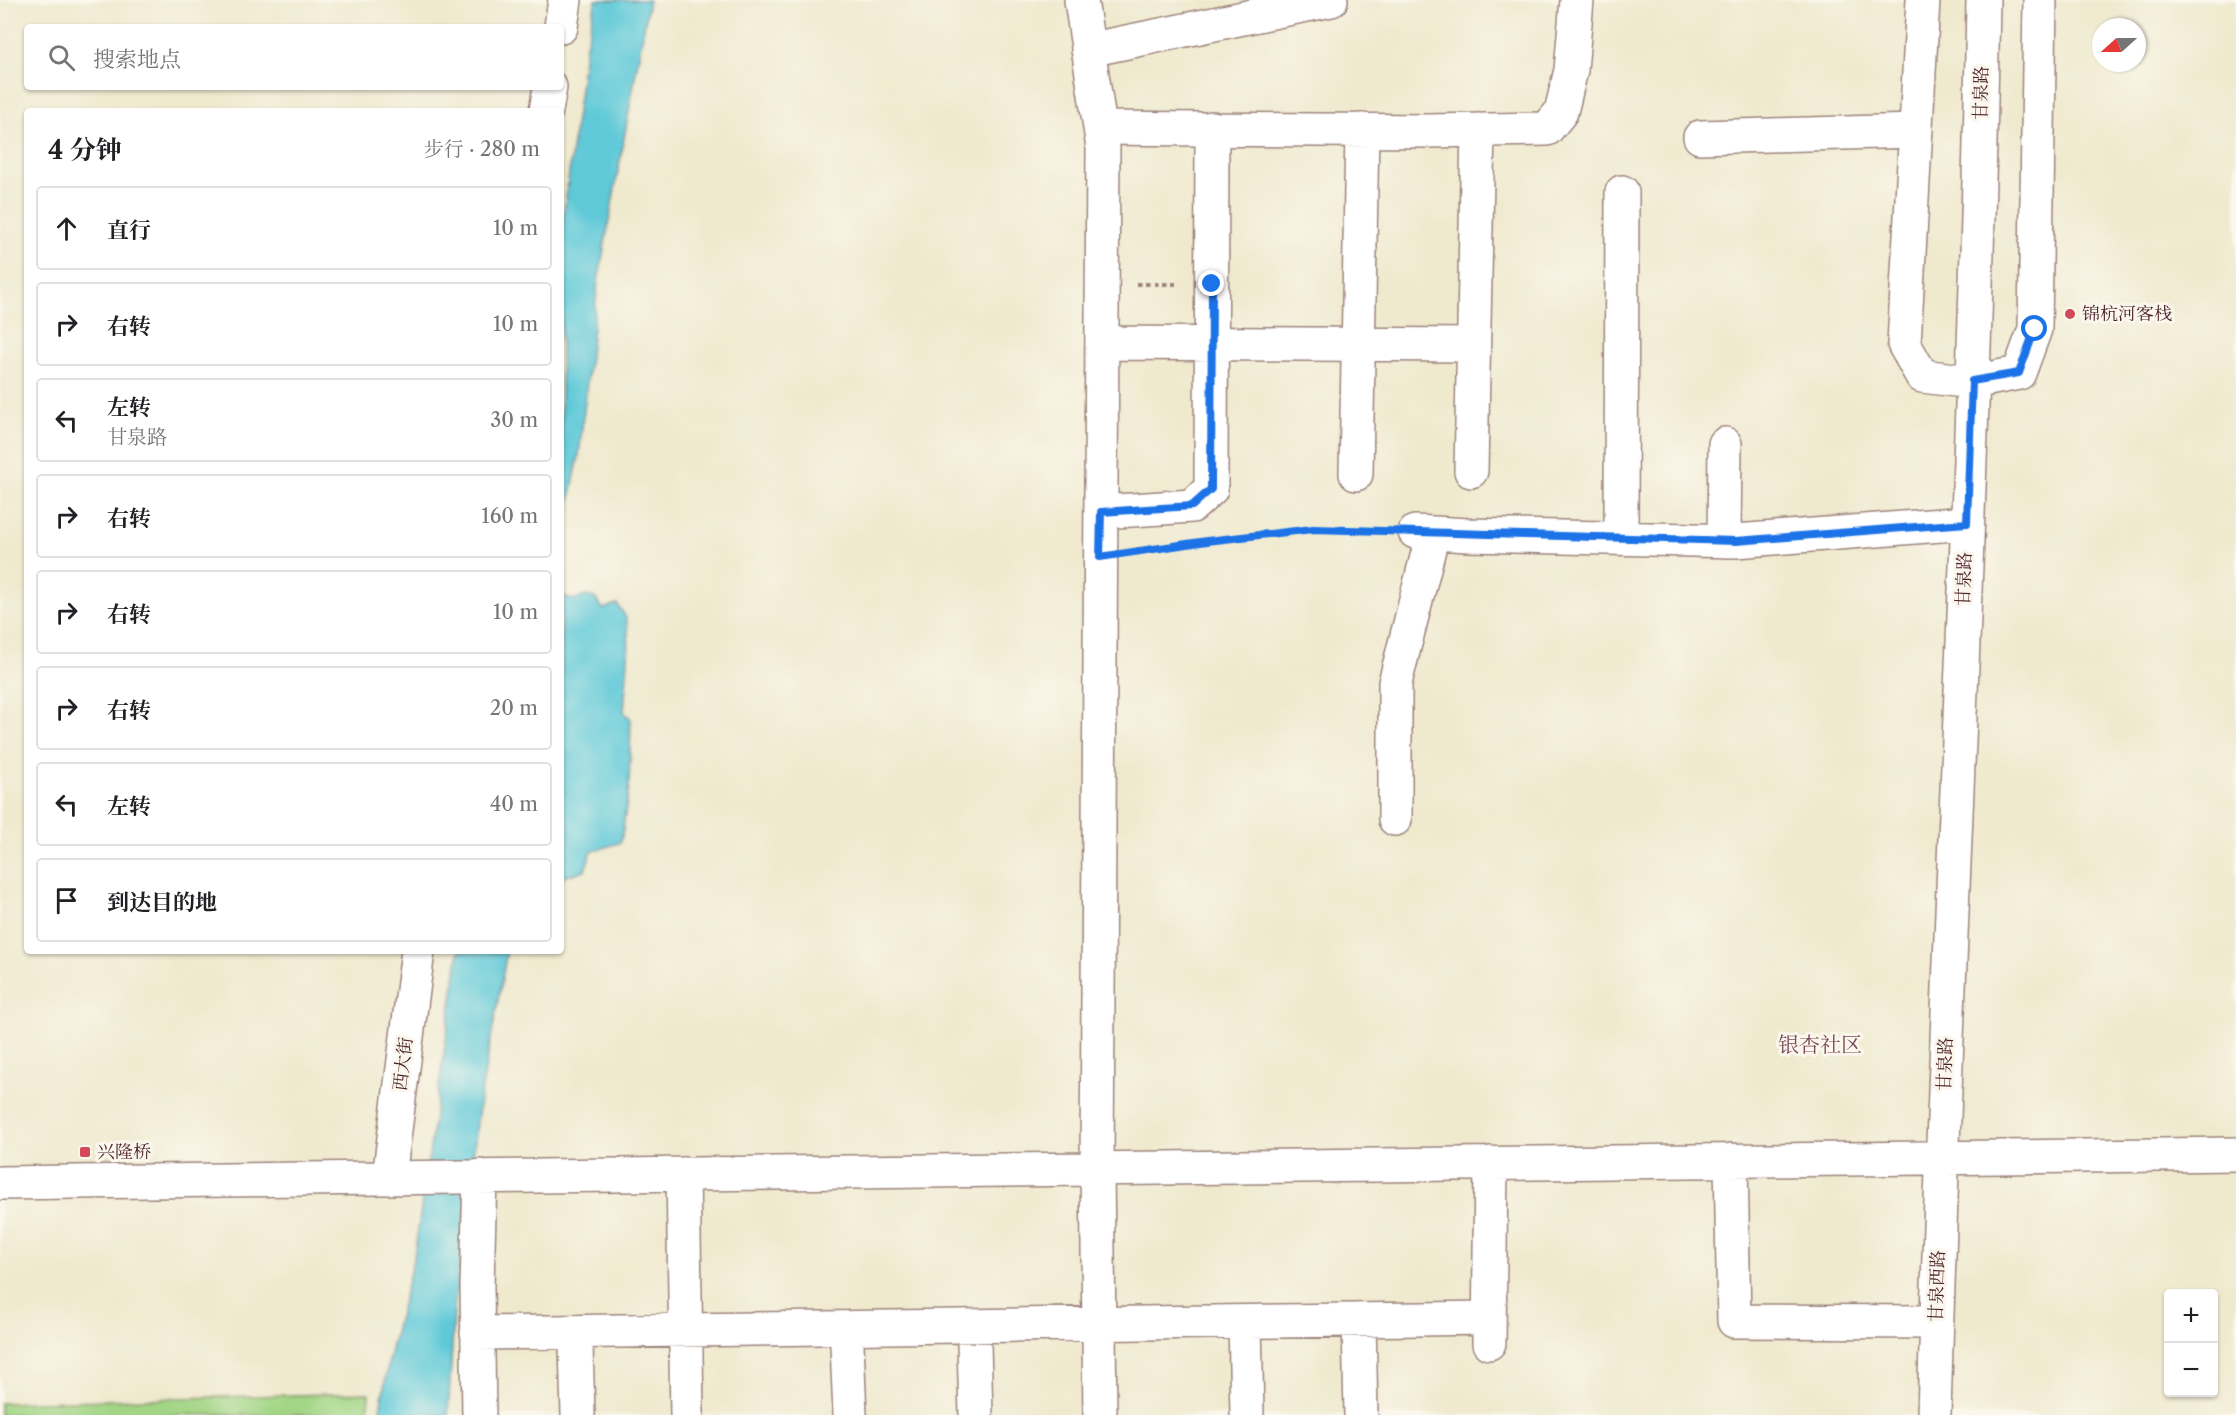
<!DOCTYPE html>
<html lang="zh">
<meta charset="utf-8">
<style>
:root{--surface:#fff;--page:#f6f6f6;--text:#202124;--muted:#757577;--line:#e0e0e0}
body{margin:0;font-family:"Libre Caslon Text","Noto Serif SC",serif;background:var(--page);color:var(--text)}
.controls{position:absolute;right:18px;bottom:18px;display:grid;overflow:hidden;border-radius:6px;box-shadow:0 2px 4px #0004}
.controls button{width:54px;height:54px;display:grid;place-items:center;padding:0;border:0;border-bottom:2px solid var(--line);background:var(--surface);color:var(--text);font:30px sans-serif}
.compass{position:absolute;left:2092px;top:18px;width:54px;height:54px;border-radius:50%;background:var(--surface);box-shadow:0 2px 4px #0004;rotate:249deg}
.stop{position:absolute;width:18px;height:18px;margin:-14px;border:4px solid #1a73e8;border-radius:50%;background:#fff}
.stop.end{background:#1a73e8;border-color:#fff;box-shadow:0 2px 6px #0008}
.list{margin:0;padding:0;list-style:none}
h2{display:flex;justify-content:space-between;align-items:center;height:78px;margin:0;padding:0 24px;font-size:26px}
h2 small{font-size:20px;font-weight:400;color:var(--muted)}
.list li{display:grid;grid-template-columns:39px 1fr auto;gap:18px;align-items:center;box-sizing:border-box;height:84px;margin:0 12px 12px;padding:0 12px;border:2px solid var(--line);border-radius:6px}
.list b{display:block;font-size:22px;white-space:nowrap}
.list p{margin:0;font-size:20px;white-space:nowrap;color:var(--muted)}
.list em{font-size:20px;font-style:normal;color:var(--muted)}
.icon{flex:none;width:33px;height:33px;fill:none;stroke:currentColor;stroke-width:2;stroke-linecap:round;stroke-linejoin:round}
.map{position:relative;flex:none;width:2236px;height:1415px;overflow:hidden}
.search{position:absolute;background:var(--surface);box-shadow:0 2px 4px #0004;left:24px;top:24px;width:540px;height:66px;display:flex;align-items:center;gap:15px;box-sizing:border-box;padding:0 21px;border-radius:6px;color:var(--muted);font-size:22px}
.panel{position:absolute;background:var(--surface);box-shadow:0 2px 4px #0004;left:24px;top:108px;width:540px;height:846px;border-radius:6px}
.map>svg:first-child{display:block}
.green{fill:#a2d585;stroke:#767a58;stroke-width:1.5}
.water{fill:#5ec9d8;stroke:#547482;stroke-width:1.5}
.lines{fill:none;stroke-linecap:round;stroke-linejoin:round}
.minor-casing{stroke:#9c847c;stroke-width:36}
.path{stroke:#9c847c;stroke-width:4;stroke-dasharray:4.5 4.5;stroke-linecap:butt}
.minor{stroke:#fff;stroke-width:33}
.route{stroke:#1a73e8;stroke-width:8}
.poi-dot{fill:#d1495b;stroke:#fbf7ec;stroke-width:2}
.labels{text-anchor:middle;stroke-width:6;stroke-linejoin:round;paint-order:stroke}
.street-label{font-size:18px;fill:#4a1f2b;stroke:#fbf7ec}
.poi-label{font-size:18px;fill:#4a1f2b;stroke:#fbf7ec;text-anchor:start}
.quarter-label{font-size:21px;fill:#79495b;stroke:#fbf7ec}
</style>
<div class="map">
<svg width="2236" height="1415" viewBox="0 0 2236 1415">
<rect width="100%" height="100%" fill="#fbf7ec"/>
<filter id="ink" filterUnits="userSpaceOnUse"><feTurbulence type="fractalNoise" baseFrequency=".0167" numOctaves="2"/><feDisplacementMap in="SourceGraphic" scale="12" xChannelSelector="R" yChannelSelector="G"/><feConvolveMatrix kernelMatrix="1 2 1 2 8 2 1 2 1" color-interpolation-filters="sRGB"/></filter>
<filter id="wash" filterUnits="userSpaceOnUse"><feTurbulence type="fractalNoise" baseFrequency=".008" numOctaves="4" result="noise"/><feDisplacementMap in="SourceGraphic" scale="24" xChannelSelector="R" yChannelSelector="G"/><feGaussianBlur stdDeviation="1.35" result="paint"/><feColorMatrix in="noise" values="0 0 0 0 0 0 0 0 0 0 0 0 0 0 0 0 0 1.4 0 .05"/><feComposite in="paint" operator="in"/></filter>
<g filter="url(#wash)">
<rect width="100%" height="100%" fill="#efe9ce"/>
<path class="green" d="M 369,1393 L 368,1415 L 0,1415 L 0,1403 Z"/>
<path class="water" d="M 596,0 L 649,0 L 598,282 L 579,455 L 564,529 L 561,533 L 561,235 L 585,50 Z
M 561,594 L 571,600 L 586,596 L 595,598 L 603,609 L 617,604 C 619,608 623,612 625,616 C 633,635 625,689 624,712 L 631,719 L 629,787 L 621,842 L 591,852 L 585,870 L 561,878 Z
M 459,951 L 507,951 L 480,1099 L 454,1311 L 448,1415 L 379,1415 L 391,1349 L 414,1256 Z"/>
</g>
<g filter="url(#ink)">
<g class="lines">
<defs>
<path id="minor" d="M 1081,0 L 1103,148 L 1097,1168 L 1100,1415
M 1923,0 L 1904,344 L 1922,376 L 1972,382 L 2019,373 L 2035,329 L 2040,0
M 561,27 L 565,0
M 1088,50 L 1331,0
M 546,111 L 550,87
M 1100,128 L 1427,131 L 1547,129 L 1561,112 L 1571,70 L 1577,0
M 1700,137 L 1916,131
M 1102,343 L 1473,345
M 1471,471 L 1478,130
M 1356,474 L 1362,130
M 1101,512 L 1192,506 L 1211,489 L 1212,128
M 1415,532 L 1469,535 L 1736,541 L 1967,523
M 1621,538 L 1622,192
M 1724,541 L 1725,444
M 1395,819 L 1395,683 L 1433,533
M 1731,1160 L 1734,1321 L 1936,1322
M 683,1174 L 687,1415
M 389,1177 L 418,951
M 0,1183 L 2236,1154
M 1359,1321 L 1361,1415
M 1245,1322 L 1247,1415
M 477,1333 L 1489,1318
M 1489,1343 L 1491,1163
M 974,1344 L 976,1415
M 576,1345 L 578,1415
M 847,1345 L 850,1415
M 479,1415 L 477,1287 L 480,1176
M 1934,1415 C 1947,943 1975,472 1983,0"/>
</defs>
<use href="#minor" class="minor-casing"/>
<path class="path" d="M 1136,284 L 1176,284
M 1200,542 L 1313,529 L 1381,531
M 1135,552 L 1184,544"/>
<use href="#minor" class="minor"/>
</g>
</g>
<g class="lines" filter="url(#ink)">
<path class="route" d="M 1212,284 L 1211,489 L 1192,506 L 1101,512 L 1100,557 L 1207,541 L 1313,529 L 1736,541 L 1967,523 L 1972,381 L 2019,373 L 2035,329"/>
</g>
<g class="poi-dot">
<circle cx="2070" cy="314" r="6"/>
<rect x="79" y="1146" width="12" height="12" rx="3"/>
</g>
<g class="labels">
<g class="street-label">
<text transform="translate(1981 93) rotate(-89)" y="6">甘泉路</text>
<text transform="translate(1964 579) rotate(-88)" y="6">甘泉路</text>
<text transform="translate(403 1064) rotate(-83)" y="6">西大街</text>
<text transform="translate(1945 1064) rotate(-88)" y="6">甘泉路</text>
<text transform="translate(1937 1286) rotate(-88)" y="6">甘泉西路</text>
</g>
<g class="poi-label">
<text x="2082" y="320">锦杭河客栈</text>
<text x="97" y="1158">兴隆桥</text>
</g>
<g class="quarter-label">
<text x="1820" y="1052">银杏社区</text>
</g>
</g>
</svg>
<div class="controls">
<button>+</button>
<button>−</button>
</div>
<svg class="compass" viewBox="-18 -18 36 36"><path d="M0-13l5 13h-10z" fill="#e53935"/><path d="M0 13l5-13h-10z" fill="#757577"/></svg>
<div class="stop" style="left:2035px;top:329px"></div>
<div class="stop end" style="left:1212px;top:284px"></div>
<div class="search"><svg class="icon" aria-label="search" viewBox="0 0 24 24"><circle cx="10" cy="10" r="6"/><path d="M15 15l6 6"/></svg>搜索地点</div>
<section class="panel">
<h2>4 分钟<small>步行 · 280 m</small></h2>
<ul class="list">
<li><svg class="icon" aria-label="ahead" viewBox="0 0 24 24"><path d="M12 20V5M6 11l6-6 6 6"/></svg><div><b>直行</b></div><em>10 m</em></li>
<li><svg class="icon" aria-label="right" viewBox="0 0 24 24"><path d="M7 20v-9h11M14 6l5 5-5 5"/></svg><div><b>右转</b></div><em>10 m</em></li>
<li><svg class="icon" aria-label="left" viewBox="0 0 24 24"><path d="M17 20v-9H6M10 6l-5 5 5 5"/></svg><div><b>左转</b><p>甘泉路</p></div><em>30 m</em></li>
<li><svg class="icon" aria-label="right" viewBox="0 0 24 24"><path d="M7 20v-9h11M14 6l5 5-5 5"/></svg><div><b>右转</b></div><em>160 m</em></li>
<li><svg class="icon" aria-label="right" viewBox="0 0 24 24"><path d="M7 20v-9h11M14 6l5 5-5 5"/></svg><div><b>右转</b></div><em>10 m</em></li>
<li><svg class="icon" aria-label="right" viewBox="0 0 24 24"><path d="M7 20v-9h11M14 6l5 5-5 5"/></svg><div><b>右转</b></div><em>20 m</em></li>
<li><svg class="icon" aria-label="left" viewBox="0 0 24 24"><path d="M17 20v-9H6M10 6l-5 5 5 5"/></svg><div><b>左转</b></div><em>40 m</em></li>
<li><svg class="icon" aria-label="arrive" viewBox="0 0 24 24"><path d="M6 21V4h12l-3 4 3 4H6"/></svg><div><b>到达目的地</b></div></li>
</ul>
</section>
</div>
